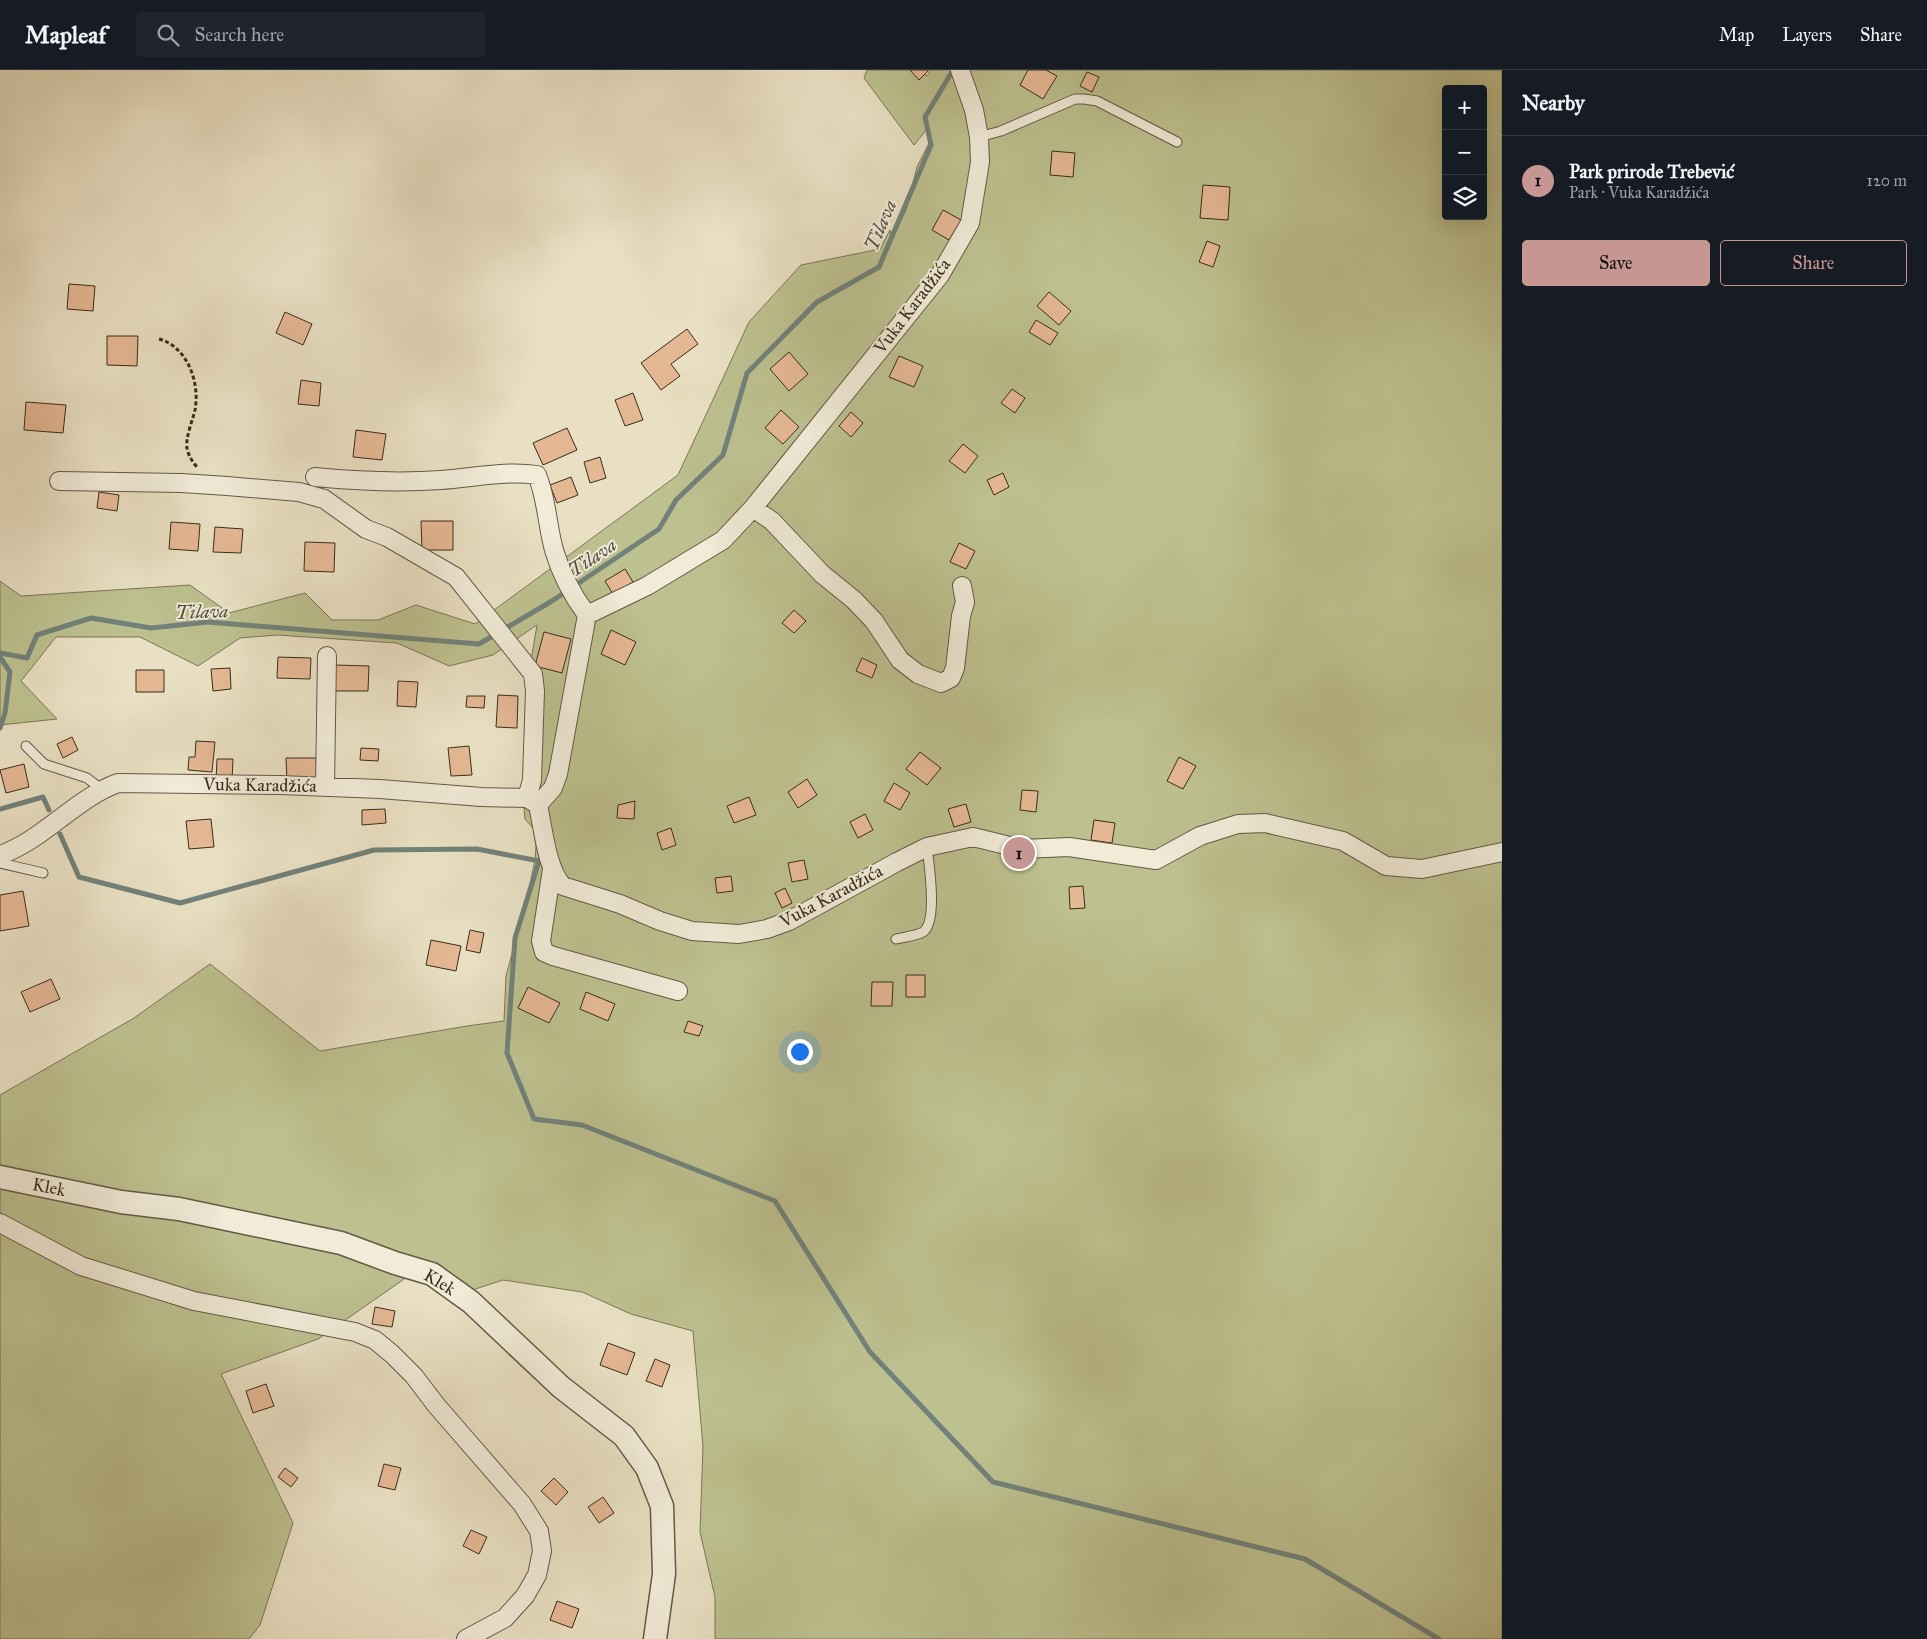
<!DOCTYPE html>
<meta charset="utf-8">
<style>
:root{--surface:#171b24;--page:#20242c;--text:#f1f3f6;--muted:#9ea1a6;--line:#363941;--accent:#c59692}
body{margin:0;font-family:"IM FELL Great Primer",serif;background:var(--page);color:var(--text)}
.controls{position:absolute;right:15px;top:15px;display:grid;overflow:hidden;border-radius:5px;box-shadow:0 5px 20px #0002}
.controls button{width:45px;height:45px;display:grid;place-items:center;padding:0;border:0;border-bottom:1px solid var(--line);background:var(--surface);color:var(--text);font:25px sans-serif}
.you{position:absolute;left:799px;top:981px;width:18px;height:18px;margin:-12px;border:4px solid #fff;border-radius:50%;background:#1a73e8;box-shadow:0 0 0 8px #1a73e833}
.badge{display:grid;place-items:center;width:32px;height:32px;border-radius:50%;background:var(--accent);color:#111;font-size:16px;font-weight:700}
.pin{position:absolute;translate:-50% -50%;border:2px solid #fff;box-shadow:0 1px 5px #0006}
.list{margin:0;padding:0;list-style:none}
h2{display:flex;justify-content:space-between;align-items:center;height:65px;margin:0;padding:0 20px;font-size:21px}
h2 small{font-size:16px;font-weight:400;color:var(--muted)}
.list li{display:grid;grid-template-columns:32px 1fr auto;gap:15px;align-items:center;box-sizing:border-box;height:90px;padding:0 20px;border-top:1px solid var(--line)}
.list b{display:block;font-size:19px;white-space:nowrap}
.list p{margin:0;font-size:16px;white-space:nowrap;color:var(--muted)}
.list em{font-size:16px;font-style:normal;color:var(--muted)}
.actions{display:flex;gap:10px;padding:15px 20px}
.actions a{flex:1;padding:11px 0;border:1px solid var(--accent);border-radius:5px;text-align:center;font-size:18px;color:var(--accent)}
.actions .main{background:var(--accent);color:#111}
.icon{flex:none;width:28px;height:28px;fill:none;stroke:currentColor;stroke-width:2;stroke-linecap:round;stroke-linejoin:round}
.map{position:relative;flex:none;width:1502px;height:1569px;overflow:hidden}
header{display:flex;align-items:center;gap:30px;box-sizing:border-box;height:70px;padding:0 25px;background:var(--surface);border-bottom:1px solid var(--line)}
header strong{font-size:24px}
nav{display:flex;gap:28px;margin-inline-start:auto;font-size:18px}
.search{width:350px;height:45px;background:var(--page);display:flex;align-items:center;gap:12px;box-sizing:border-box;padding:0 18px;border-radius:5px;color:var(--muted);font-size:19px}
main{display:flex}
aside{flex:1;background:var(--surface)}
.map>svg:first-child{display:block}
.green{fill:#bdc08f;stroke:#7b7656;fill-rule:evenodd}
.lines{fill:none;stroke-linecap:round;stroke-linejoin:round}
.stream{stroke:#72827a;stroke-width:5}
.building{fill:#e5b894;stroke:#392c1c}
.service-casing{stroke:#655946;stroke-width:11}
.minor-casing{stroke:#655946;stroke-width:20}
.tertiary-casing{stroke:#655946;stroke-width:25}
.path{stroke:#392c1c;stroke-width:3;stroke-dasharray:4 2.5;stroke-linecap:butt}
.service{stroke:#f1ebd8;stroke-width:9}
.minor{stroke:#f1ebd8;stroke-width:18}
.tertiary{stroke:#f1ebd8;stroke-width:22}
.labels{text-anchor:middle;stroke-width:4;stroke-linejoin:round;paint-order:stroke}
.street-label{font-size:18px;fill:#392c1c;stroke:#f1ebd8}
.water-label{font-size:19px;font-style:italic;fill:#515043;stroke:#f1ebd8}
</style>
<header>
<strong>Mapleaf</strong>
<div class="search"><svg class="icon" aria-label="search" viewBox="0 0 24 24"><circle cx="10" cy="10" r="6"/><path d="M15 15l6 6"/></svg>Search here</div>
<nav><a>Map</a><a>Layers</a><a>Share</a></nav>
</header>
<main>
<div class="map">
<svg width="1502" height="1569" viewBox="0 0 1502 1569">
<rect width="100%" height="100%" fill="#e9e0c3"/>
<filter id="stains"><feTurbulence type="fractalNoise" baseFrequency=".004" numOctaves="4"/><feColorMatrix values="0 0 0 0 .2 0 0 0 0 .09 0 0 0 0 .02 0 0 0 .5 -.17"/></filter>
<radialGradient id="worn" r=".72"><stop offset=".6" stop-color="#630" stop-opacity="0"/><stop offset="1" stop-color="#630" stop-opacity=".3"/></radialGradient>
<path class="green" d="M 867,0 L 917,0 L 927,6 L 931,0 L 1502,0 L 1502,1569 L 715,1569 L 715,1527 L 700,1462 L 703,1377 L 693,1261 L 631,1244 L 582,1222 L 503,1210 L 457,1225 L 410,1205 L 318,1269 L 221,1304 L 293,1453 L 260,1555 L 249,1569 L 0,1569 L 0,1025 L 134,948 L 210,894 L 320,981 L 467,956 L 504,951 L 506,906 L 527,829 L 535,790 L 536,776 L 534,763 L 533,758 L 525,749 L 524,738 L 526,724 L 528,608 L 537,555 L 493,585 L 449,596 L 397,573 L 277,565 L 240,568 L 198,596 L 140,567 L 56,567 L 21,611 L 57,649 L 0,655 L 0,511 L 21,526 L 190,515 L 229,543 L 305,523 L 332,550 L 378,550 L 416,535 L 475,554 L 678,405 L 749,252 L 801,195 L 880,179 L 890,160 L 892,169 L 906,140 L 917,97 L 930,71 L 928,58 L 914,75 L 864,8 ZM 1446,19 L 1483,19 L 1483,146 L 1446,146 Z"/>
<g class="lines">
<path class="stream" d="M 0,583 L 27,588 L 37,565 L 91,548 L 151,558 L 208,552 L 479,574 L 552,531 L 659,459 L 676,430 L 723,385 L 747,303 L 817,232 L 879,197 L 931,75 L 925,47 L 953,0
M 0,587 L 10,602 L 5,643 L 0,658
M 0,739 L 43,727 L 49,740
M 60,764 L 79,807 L 180,833 L 374,780 L 477,779 L 539,791 L 515,868 L 507,983 L 534,1049 L 582,1055 L 775,1131 L 870,1282 L 993,1412 L 1305,1489 L 1439,1569"/>
</g>
<path class="building" d="M 910,0 L 929,0 L 919,10 Z
M 1028,0 L 1046,0 L 1057,6 L 1043,29 L 1020,15 Z
M 1087,2 L 1099,7 L 1092,22 L 1080,16 Z
M 1052,81 L 1075,83 L 1073,107 L 1050,105 Z
M 1203,115 L 1230,117 L 1228,150 L 1200,148 Z
M 943,140 L 961,150 L 949,170 L 932,160 Z
M 1207,171 L 1220,176 L 1213,197 L 1199,192 Z
M 69,214 L 95,216 L 93,241 L 67,239 Z
M 1049,222 L 1071,241 L 1059,255 L 1037,236 Z
M 285,242 L 312,254 L 303,275 L 276,263 Z
M 1036,250 L 1058,263 L 1050,275 L 1029,262 Z
M 687,259 L 698,274 L 671,294 L 680,306 L 661,320 L 641,293 Z
M 107,266 L 138,266 L 137,296 L 107,295 Z
M 789,282 L 808,304 L 789,321 L 770,299 Z
M 899,286 L 923,296 L 914,317 L 889,307 Z
M 301,310 L 321,313 L 319,336 L 298,334 Z
M 1012,319 L 1025,328 L 1015,343 L 1001,333 Z
M 633,323 L 643,350 L 625,356 L 615,330 Z
M 26,332 L 66,335 L 63,363 L 24,360 Z
M 781,340 L 799,357 L 783,374 L 765,358 Z
M 851,342 L 863,353 L 851,367 L 839,356 Z
M 567,358 L 577,380 L 543,395 L 533,373 Z
M 356,360 L 386,364 L 382,390 L 353,387 Z
M 963,374 L 978,386 L 965,403 L 949,391 Z
M 600,387 L 606,408 L 590,413 L 584,392 Z
M 1003,403 L 1009,417 L 994,425 L 987,410 Z
M 571,407 L 578,425 L 557,433 L 550,415 Z
M 99,422 L 119,425 L 117,441 L 97,438 Z
M 421,451 L 453,451 L 453,480 L 422,480 Z
M 171,452 L 200,454 L 198,481 L 169,479 Z
M 215,457 L 243,459 L 241,483 L 213,482 Z
M 305,472 L 335,473 L 334,502 L 304,501 Z
M 959,473 L 975,481 L 966,499 L 950,492 Z
M 625,499 L 633,512 L 613,524 L 605,511 Z
M 794,540 L 806,551 L 794,563 L 782,553 Z
M 611,560 L 636,572 L 625,595 L 601,584 Z
M 544,562 L 571,569 L 562,603 L 535,596 Z
M 278,587 L 311,588 L 310,609 L 277,608 Z
M 862,588 L 877,595 L 872,608 L 856,601 Z
M 335,595 L 369,596 L 368,621 L 335,621 Z
M 230,598 L 231,619 L 213,621 L 211,599 Z
M 136,600 L 164,600 L 164,622 L 136,622 Z
M 398,611 L 418,612 L 416,637 L 397,636 Z
M 498,625 L 518,626 L 517,658 L 496,657 Z
M 467,626 L 485,626 L 484,638 L 466,637 Z
M 72,667 L 78,680 L 63,688 L 57,674 Z
M 196,671 L 215,672 L 212,702 L 188,700 L 189,687 L 195,687 Z
M 469,676 L 472,705 L 451,706 L 448,678 Z
M 361,678 L 379,679 L 378,691 L 360,690 Z
M 920,682 L 941,698 L 927,715 L 906,699 Z
M 1179,687 L 1196,696 L 1183,719 L 1167,711 Z
M 286,688 L 316,688 L 317,711 L 287,711 Z
M 217,689 L 233,689 L 232,711 L 216,711 Z
M 24,694 L 29,717 L 6,723 L 0,700 Z
M 807,709 L 817,725 L 798,738 L 788,722 Z
M 894,713 L 910,723 L 900,740 L 884,731 Z
M 1022,720 L 1038,721 L 1036,742 L 1020,740 Z
M 749,727 L 756,745 L 734,753 L 727,736 Z
M 635,731 L 634,749 L 617,748 L 618,735 Z
M 966,734 L 971,752 L 954,757 L 948,739 Z
M 385,739 L 386,753 L 362,755 L 362,740 Z
M 865,744 L 873,760 L 858,768 L 850,752 Z
M 211,749 L 214,777 L 189,779 L 186,751 Z
M 1094,750 L 1115,753 L 1112,773 L 1091,770 Z
M 671,758 L 676,775 L 662,780 L 657,763 Z
M 804,790 L 808,809 L 792,812 L 788,793 Z
M 731,806 L 733,821 L 717,823 L 715,808 Z
M 1083,816 L 1085,838 L 1070,839 L 1069,817 Z
M 785,818 L 792,833 L 782,838 L 775,823 Z
M 23,821 L 29,856 L 0,861 L 0,825 Z
M 470,860 L 484,863 L 480,883 L 466,880 Z
M 431,870 L 461,876 L 456,901 L 426,895 Z
M 906,905 L 925,905 L 925,927 L 906,927 Z
M 51,909 L 60,929 L 30,942 L 21,922 Z
M 872,912 L 893,912 L 892,936 L 871,936 Z
M 528,917 L 560,933 L 549,953 L 518,938 Z
M 586,922 L 615,934 L 608,951 L 580,939 Z
M 688,951 L 703,956 L 699,966 L 684,962 Z
M 375,1237 L 395,1241 L 392,1257 L 372,1254 Z
M 608,1273 L 635,1283 L 627,1305 L 600,1295 Z
M 655,1289 L 670,1295 L 662,1317 L 646,1311 Z
M 266,1314 L 274,1336 L 253,1343 L 246,1321 Z
M 384,1394 L 401,1398 L 395,1420 L 378,1416 Z
M 285,1398 L 298,1408 L 291,1417 L 278,1407 Z
M 554,1408 L 568,1422 L 556,1435 L 541,1421 Z
M 603,1427 L 614,1443 L 599,1453 L 588,1437 Z
M 471,1460 L 487,1467 L 479,1484 L 463,1476 Z
M 557,1531 L 579,1539 L 572,1558 L 550,1550 Z"/>
<g class="lines">
<defs>
<path id="service" d="M 979,67 L 1001,61 L 1075,29 L 1084,29 L 1097,31 L 1177,72
M 26,676 L 44,694 L 87,708 L 101,719
M 0,793 L 43,803
M 896,869 C 904,867 916,866 923,862 C 938,852 929,794 927,777"/>
<path id="minor" d="M 315,407 C 357,411 399,413 441,410 C 472,408 506,400 537,405 C 547,429 547,455 554,480 C 561,504 573,526 587,545
M 59,411 L 181,413 L 227,416 L 299,422 L 324,429 L 366,459 L 387,467 L 456,507 L 533,604 L 535,621 L 532,710 L 527,728
M 753,438 L 772,451 L 822,504 L 854,530 L 874,551 L 900,590 L 918,604 L 941,613 L 951,608 L 955,598 L 961,546 L 965,532 L 962,516
M 325,716 L 327,586
M 538,735 C 543,757 547,801 563,816 L 620,834 L 660,851 L 692,861 L 739,864 L 767,859 L 789,851 L 897,792 L 927,777 L 973,767 L 1022,779 L 1069,777 L 1156,790 L 1200,766 L 1238,754 L 1265,753 L 1343,771 L 1386,796 L 1422,799 L 1502,782
M 0,785 C 42,771 76,728 118,713 L 280,715 L 380,719 L 481,727 L 527,728 L 538,735 L 553,718 L 558,704 L 587,545 L 647,516 L 723,470 L 753,438 L 940,205 L 970,153 L 980,92 L 979,67 L 974,40 L 960,0
M 552,799 L 541,871 L 544,882 L 553,886 L 678,921
M 0,1153 L 81,1196 L 194,1231 L 355,1262 L 375,1270 L 392,1284 L 414,1306 L 436,1335 L 522,1434 L 539,1461 L 542,1481 L 537,1505 L 525,1526 L 505,1548 L 466,1569"/>
<path id="tertiary" d="M 0,1107 L 121,1132 L 179,1139 L 341,1173 L 395,1193 L 432,1204 L 471,1232 L 561,1317 L 624,1366 L 647,1398 L 662,1436 L 664,1504 L 655,1569"/>
</defs>
<use href="#service" class="service-casing"/>
<use href="#minor" class="minor-casing"/>
<use href="#tertiary" class="tertiary-casing"/>
<path class="path" d="M 159,269 C 188,277 200,313 195,340 C 193,349 185,369 187,378 C 188,385 193,393 198,398"/>
<use href="#service" class="service"/>
<use href="#minor" class="minor"/>
<use href="#tertiary" class="tertiary"/>
</g>
<g class="labels">
<g class="street-label">
<text transform="translate(912 236) rotate(-53)" y="6">Vuka Karadžića</text>
<text transform="translate(260 715) rotate(1)" y="6">Vuka Karadžića</text>
<text transform="translate(831 826) rotate(-28)" y="6">Vuka Karadžića</text>
<text transform="translate(49 1117) rotate(11)" y="6">Klek</text>
<text transform="translate(440 1212) rotate(31)" y="6">Klek</text>
</g>
<g class="water-label">
<text transform="translate(880 155) rotate(-67)" y="7">Tilava</text>
<text transform="translate(592 487) rotate(-34)" y="7">Tilava</text>
<text transform="translate(202 541) rotate(-2)" y="7">Tilava</text>
</g>
</g>
<rect width="100%" height="100%" filter="url(#stains)"/>
<rect width="100%" height="100%" fill="url(#worn)"/>
</svg>
<div class="controls">
<button>+</button>
<button>−</button>
<button><svg class="icon" aria-label="layers" viewBox="0 0 24 24"><path d="M12 4l9 5-9 5-9-5zM3 14l9 5 9-5"/></svg></button>
</div>
<div class="you"></div>
<div class="pin badge" style="left:1019px;top:783px">1</div>
</div>
<aside>
<h2>Nearby<small></small></h2>
<ul class="list">
<li><span class="badge">1</span><div><b>Park prirode Trebević</b><p>Park · Vuka Karadžića</p></div><em>120 m</em></li>
</ul>
<div class="actions"><a class="main">Save</a><a>Share</a></div>
</aside>
</main>
